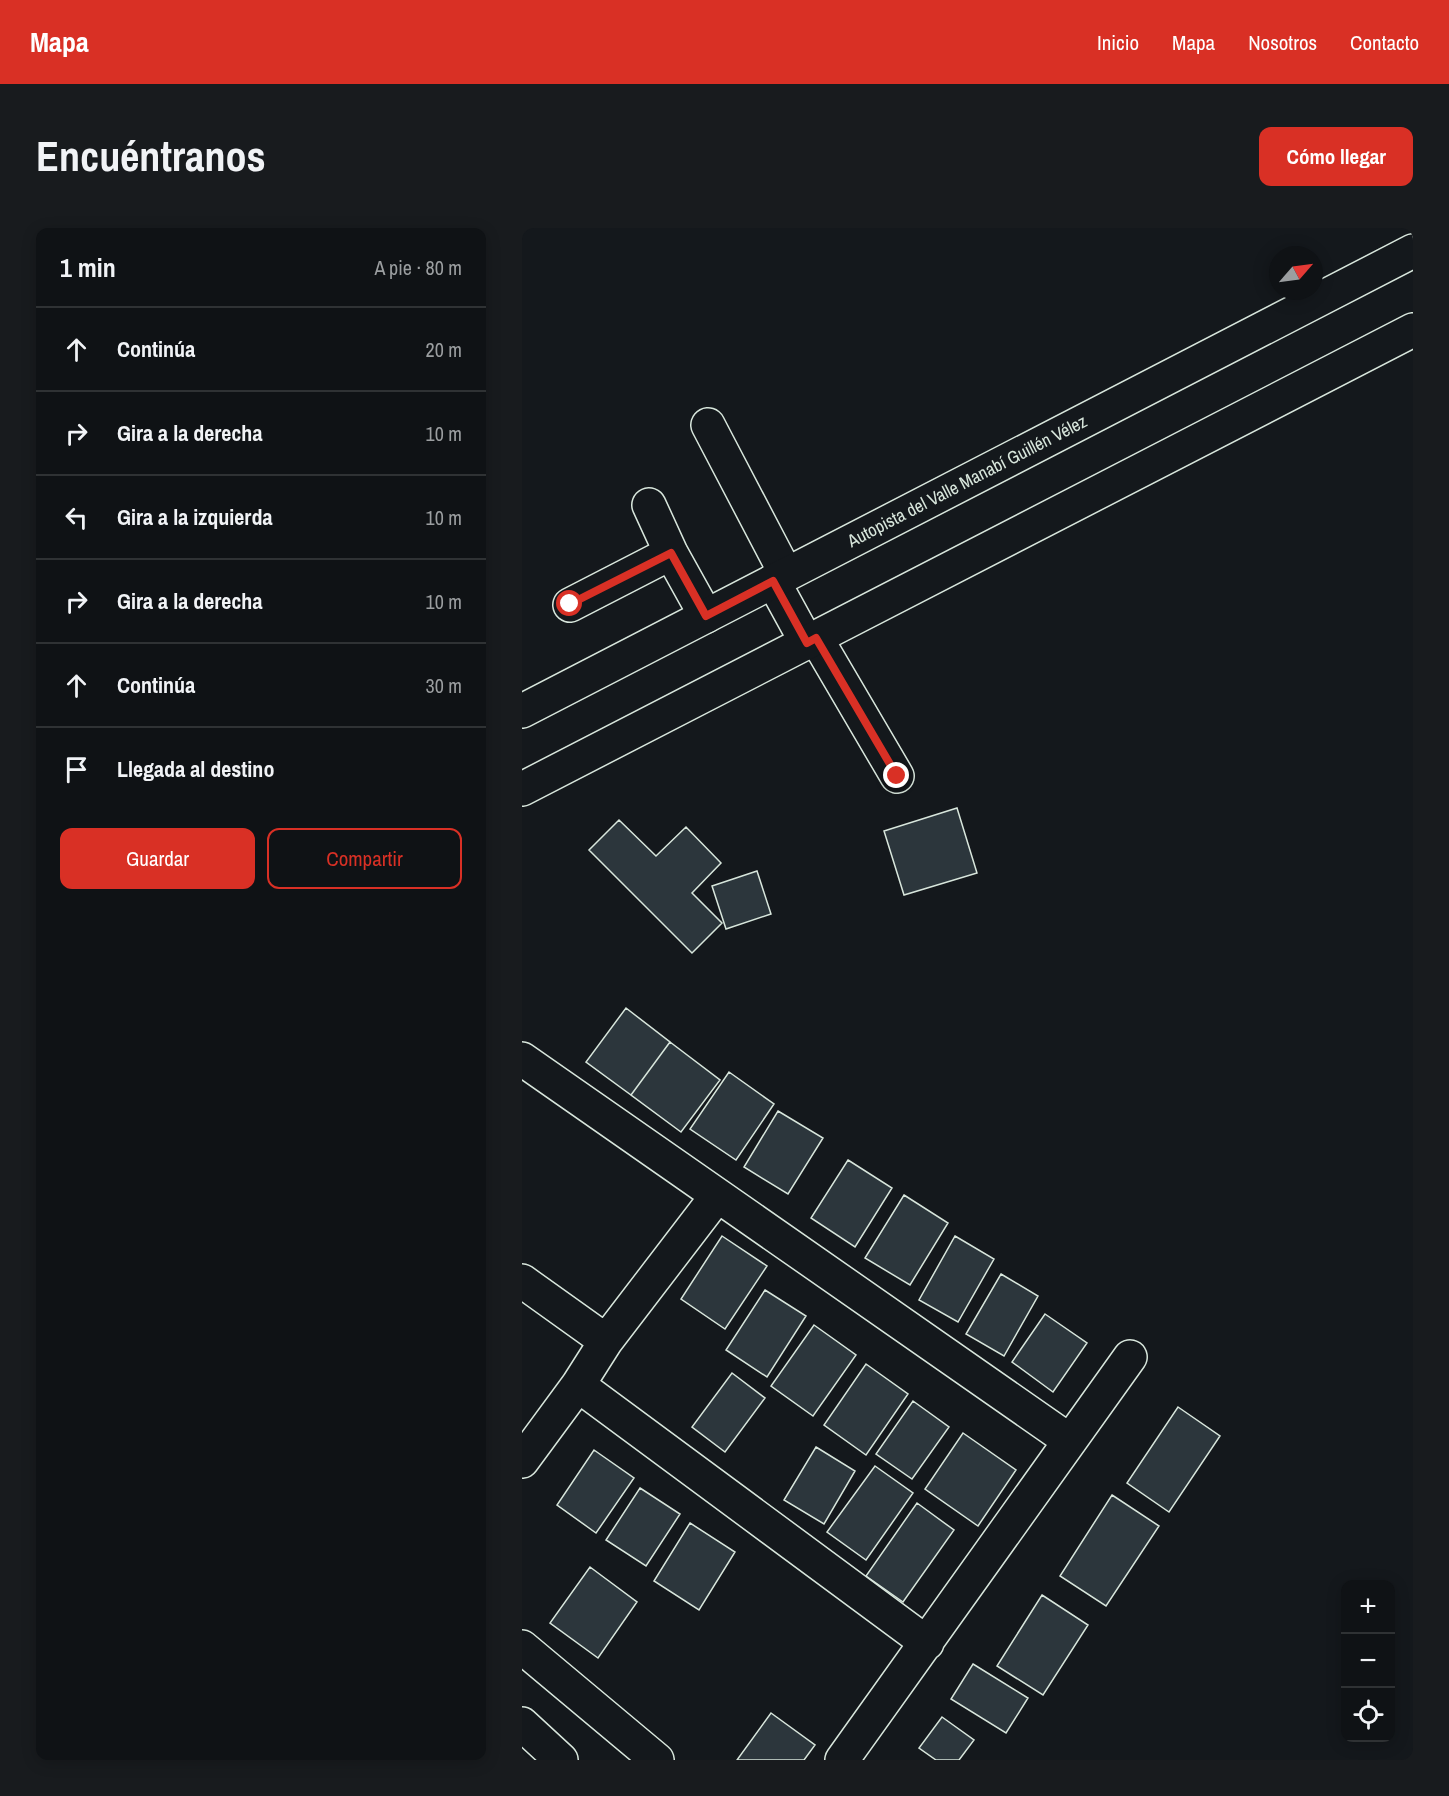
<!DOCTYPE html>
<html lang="es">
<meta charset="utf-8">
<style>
:root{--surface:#0f1215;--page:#181b1e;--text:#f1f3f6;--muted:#9b9ea0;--line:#2f3234;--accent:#d93025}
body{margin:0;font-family:"Archivo Narrow",sans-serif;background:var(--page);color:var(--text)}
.controls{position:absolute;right:18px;bottom:18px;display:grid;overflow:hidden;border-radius:12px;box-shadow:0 3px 15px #0003}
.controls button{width:54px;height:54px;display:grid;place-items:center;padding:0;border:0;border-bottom:2px solid var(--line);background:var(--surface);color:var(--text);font:30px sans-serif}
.compass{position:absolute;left:747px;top:18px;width:54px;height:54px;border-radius:50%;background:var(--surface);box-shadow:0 3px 15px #0003;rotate:62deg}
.stop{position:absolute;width:18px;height:18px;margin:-14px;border:4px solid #d93025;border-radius:50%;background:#fff}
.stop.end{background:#d93025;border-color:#fff;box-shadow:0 2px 6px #0008}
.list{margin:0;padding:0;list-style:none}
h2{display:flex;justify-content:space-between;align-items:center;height:78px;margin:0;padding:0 24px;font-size:26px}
h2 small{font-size:20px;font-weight:400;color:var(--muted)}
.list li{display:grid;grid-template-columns:39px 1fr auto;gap:18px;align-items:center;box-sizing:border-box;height:84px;padding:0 24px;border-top:2px solid var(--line)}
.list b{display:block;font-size:22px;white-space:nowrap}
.list em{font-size:20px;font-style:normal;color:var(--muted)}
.actions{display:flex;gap:12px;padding:18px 24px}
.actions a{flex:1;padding:14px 0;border:2px solid var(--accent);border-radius:12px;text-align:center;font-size:21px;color:var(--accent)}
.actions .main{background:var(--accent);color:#fff}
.icon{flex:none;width:33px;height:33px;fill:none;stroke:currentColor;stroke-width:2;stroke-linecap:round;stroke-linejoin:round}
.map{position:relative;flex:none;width:891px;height:1532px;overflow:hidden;border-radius:12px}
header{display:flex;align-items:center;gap:36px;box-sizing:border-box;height:84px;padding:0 30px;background:var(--accent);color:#fff}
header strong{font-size:28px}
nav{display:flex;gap:33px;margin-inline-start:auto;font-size:21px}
.intro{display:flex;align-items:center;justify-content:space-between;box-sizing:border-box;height:144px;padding:0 36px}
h1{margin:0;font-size:42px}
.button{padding:15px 27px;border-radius:12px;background:var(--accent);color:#fff;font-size:21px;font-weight:700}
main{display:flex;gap:36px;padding:0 36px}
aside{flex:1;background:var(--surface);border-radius:12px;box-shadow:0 3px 15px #0003}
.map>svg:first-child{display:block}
.building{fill:#2c363c;stroke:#d8e6dc;stroke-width:1.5}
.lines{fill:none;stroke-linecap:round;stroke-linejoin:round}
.minor-casing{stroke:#d8e6dc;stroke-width:36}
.major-casing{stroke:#d8e6dc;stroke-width:36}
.minor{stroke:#14181c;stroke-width:33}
.major{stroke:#14181c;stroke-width:33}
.route{stroke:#d93025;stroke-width:8}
.labels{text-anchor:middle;stroke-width:4.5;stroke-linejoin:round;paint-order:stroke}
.street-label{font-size:18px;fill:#d8e6dc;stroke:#14181c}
</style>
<header>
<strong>Mapa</strong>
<nav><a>Inicio</a><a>Mapa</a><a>Nosotros</a><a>Contacto</a></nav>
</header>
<div class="intro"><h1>Encuéntranos</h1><a class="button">Cómo llegar</a></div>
<main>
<aside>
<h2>1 min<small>A pie · 80 m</small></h2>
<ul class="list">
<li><svg class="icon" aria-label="ahead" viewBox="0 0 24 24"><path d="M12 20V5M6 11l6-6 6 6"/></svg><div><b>Continúa</b></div><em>20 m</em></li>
<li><svg class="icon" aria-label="right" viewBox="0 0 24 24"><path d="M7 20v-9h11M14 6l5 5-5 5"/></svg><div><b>Gira a la derecha</b></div><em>10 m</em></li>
<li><svg class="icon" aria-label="left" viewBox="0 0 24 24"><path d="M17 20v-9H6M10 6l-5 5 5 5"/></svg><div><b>Gira a la izquierda</b></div><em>10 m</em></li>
<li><svg class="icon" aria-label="right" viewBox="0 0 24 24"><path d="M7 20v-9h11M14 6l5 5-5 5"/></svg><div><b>Gira a la derecha</b></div><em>10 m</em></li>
<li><svg class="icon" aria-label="ahead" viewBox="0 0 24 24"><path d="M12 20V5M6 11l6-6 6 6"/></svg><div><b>Continúa</b></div><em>30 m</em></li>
<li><svg class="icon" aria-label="arrive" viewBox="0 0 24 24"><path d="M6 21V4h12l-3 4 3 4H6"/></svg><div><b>Llegada al destino</b></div></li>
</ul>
<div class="actions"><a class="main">Guardar</a><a>Compartir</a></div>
</aside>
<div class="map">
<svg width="891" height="1532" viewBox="0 0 891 1532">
<rect width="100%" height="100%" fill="#14181c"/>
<path class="building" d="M 435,580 L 455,645 L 382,667 L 362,603 Z
M 97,592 L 134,628 L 164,599 L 199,635 L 170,665 L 200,695 L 170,725 L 67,622 Z
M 235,643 L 249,686 L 204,701 L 190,658 Z
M 104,780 L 148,814 L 109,867 L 64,834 Z
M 148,814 L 198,852 L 159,904 L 109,867 Z
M 207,844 L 252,876 L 214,932 L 168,901 Z
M 256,883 L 301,910 L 266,966 L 222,939 Z
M 326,932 L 370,960 L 333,1019 L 289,990 Z
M 382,967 L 426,995 L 388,1057 L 343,1030 Z
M 200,1008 L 245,1038 L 203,1101 L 159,1071 Z
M 433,1008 L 472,1031 L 436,1094 L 397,1072 Z
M 479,1046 L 516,1068 L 482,1128 L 444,1106 Z
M 243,1062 L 284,1088 L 245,1149 L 204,1122 Z
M 523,1086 L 565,1115 L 531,1164 L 490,1134 Z
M 292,1097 L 334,1127 L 291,1188 L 249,1158 Z
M 344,1136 L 386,1166 L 344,1227 L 302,1197 Z
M 210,1145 L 243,1170 L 203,1224 L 170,1199 Z
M 391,1173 L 427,1199 L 390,1251 L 354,1226 Z
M 656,1179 L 698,1208 L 647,1284 L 605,1255 Z
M 441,1205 L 494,1242 L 456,1298 L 403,1261 Z
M 294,1219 L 333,1243 L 302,1296 L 262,1272 Z
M 72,1222 L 112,1250 L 74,1305 L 35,1277 Z
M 353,1238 L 391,1265 L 344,1332 L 305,1304 Z
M 118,1260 L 158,1286 L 124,1338 L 84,1312 Z
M 590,1267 L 637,1298 L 584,1378 L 538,1348 Z
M 395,1275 L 432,1302 L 381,1374 L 344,1348 Z
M 168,1295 L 213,1324 L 177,1382 L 132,1353 Z
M 68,1339 L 115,1374 L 76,1430 L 28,1395 Z
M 520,1367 L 566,1397 L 521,1467 L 475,1438 Z
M 451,1436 L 506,1470 L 484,1505 L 429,1471 Z
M 249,1485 L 293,1517 L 282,1532 L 215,1532 Z
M 420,1489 L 452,1512 L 437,1532 L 414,1532 L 397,1520 Z"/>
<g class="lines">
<defs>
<path id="minor" d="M 186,197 L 264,346
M 127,277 L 149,325 L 184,388
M 48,377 L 149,325
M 294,410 L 375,548
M 0,831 L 548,1213
M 0,1053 L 84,1113
M 56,1157 L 405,1415
M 0,1233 L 56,1157 L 84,1113 L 195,968
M 0,1419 L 135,1532
M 0,1496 L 39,1532
M 320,1532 L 608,1129"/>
<g id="major">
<path d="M 251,353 L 285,415"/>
<path id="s1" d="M 0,483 L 891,23"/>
<path d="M 0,561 L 891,102"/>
</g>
</defs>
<use href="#minor" class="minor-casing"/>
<use href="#major" class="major-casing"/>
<use href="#minor" class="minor"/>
<use href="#major" class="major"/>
</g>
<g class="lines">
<path class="route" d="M 48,376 L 149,325 L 184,388 L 251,353 L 285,415 L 294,410 L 375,548"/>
</g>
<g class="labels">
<g class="street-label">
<text dy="6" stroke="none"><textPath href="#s1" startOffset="501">Autopista del Valle Manabí Guillén Vélez</textPath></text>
</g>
</g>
</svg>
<div class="controls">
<button>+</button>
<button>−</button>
<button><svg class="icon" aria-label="locate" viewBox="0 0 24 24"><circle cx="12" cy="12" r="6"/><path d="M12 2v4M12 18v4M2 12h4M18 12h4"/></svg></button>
</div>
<svg class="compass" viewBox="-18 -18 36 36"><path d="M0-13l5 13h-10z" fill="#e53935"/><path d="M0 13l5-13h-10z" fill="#9b9ea0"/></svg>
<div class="stop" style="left:48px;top:376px"></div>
<div class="stop end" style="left:375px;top:548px"></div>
</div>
</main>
